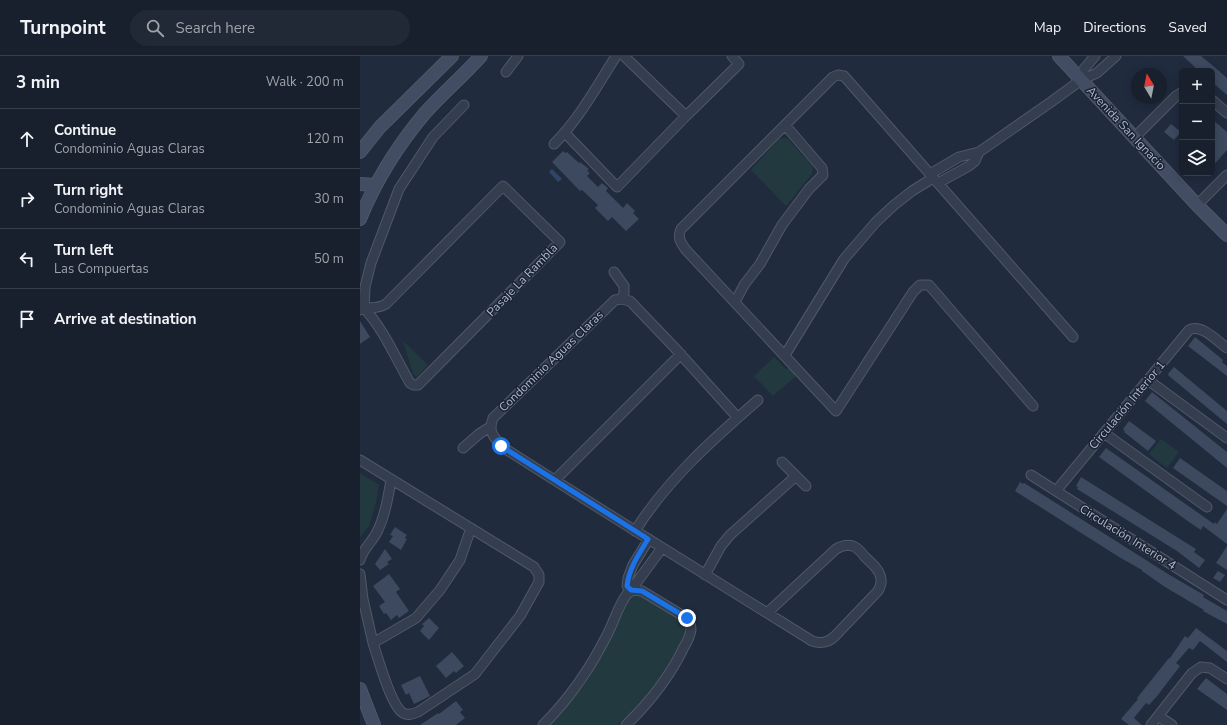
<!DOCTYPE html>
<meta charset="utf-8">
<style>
:root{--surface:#18202e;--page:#212836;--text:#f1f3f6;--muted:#9fa3aa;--line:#363e4a}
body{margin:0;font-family:"Nunito Sans",sans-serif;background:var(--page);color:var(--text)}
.controls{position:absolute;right:12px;top:12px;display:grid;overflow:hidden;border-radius:6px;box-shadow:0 2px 10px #0003}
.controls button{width:36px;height:36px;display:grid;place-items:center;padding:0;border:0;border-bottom:1px solid var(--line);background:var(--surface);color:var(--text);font:20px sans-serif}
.compass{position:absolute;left:771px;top:12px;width:36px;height:36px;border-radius:50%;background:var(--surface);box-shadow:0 2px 10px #0003;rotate:350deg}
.stop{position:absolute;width:12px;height:12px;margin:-9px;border:3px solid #1a73e8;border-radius:50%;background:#fff}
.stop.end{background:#1a73e8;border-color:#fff;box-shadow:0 1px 4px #0008}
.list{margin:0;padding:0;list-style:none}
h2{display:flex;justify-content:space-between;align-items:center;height:52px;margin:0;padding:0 16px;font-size:17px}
h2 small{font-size:13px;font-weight:400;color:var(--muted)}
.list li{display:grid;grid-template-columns:26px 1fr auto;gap:12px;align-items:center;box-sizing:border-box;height:60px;padding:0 16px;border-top:1px solid var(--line)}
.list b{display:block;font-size:15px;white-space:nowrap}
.list p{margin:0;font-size:13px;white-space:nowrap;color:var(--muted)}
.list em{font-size:13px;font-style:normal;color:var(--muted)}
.icon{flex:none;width:22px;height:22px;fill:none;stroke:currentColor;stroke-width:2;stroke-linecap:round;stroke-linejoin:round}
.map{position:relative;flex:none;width:867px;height:669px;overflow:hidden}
header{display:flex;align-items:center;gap:24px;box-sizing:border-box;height:56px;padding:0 20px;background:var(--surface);border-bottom:1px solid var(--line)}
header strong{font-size:19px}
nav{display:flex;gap:22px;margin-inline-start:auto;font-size:14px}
.search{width:280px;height:36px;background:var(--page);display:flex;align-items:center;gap:10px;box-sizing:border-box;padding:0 14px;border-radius:22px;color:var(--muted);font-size:15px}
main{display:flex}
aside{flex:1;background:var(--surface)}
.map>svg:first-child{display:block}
.green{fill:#223a3f}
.water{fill:#314465}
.building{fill:#3c495e}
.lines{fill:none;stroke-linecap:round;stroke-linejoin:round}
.street-casing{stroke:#505869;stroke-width:11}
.secondary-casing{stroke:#505869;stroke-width:14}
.street{stroke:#343e4e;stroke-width:9}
.secondary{stroke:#424c62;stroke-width:12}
.route{stroke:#1a73e8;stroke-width:5}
.labels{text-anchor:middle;stroke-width:3;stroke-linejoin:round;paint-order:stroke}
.street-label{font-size:12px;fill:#b0b8ca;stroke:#1a2333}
</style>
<header>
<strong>Turnpoint</strong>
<div class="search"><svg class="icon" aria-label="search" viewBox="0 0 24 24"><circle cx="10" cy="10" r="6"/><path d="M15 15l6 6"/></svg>Search here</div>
<nav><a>Map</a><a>Directions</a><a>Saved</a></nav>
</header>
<main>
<aside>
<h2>3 min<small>Walk · 200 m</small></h2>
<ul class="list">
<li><svg class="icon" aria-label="ahead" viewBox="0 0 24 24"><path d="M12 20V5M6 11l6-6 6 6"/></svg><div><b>Continue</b><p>Condominio Aguas Claras</p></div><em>120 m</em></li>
<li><svg class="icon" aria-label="right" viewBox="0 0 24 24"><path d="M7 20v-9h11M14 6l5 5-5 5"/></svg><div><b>Turn right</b><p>Condominio Aguas Claras</p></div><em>30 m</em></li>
<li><svg class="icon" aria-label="left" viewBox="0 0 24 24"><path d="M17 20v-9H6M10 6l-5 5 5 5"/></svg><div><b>Turn left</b><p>Las Compuertas</p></div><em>50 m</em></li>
<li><svg class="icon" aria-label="arrive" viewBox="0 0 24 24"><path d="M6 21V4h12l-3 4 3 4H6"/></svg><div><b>Arrive at destination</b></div></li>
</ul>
</aside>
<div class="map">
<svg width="867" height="669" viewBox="0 0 867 669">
<rect width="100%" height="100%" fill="#202b3e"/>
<path class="green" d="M 427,82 L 453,111 L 452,118 L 426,150 L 391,114 L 419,83 Z
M 43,285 L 68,309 L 57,321 L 53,318 Z
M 414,301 L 426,313 L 436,307 L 442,315 L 413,340 L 394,320 Z
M 801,383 L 819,396 L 807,412 L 789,398 Z
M 0,417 L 19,429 L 16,447 L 9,470 L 0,481 Z
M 275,538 L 280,539 L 323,566 L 326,575 C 307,614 289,640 258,669 L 191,669 L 226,627 L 254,577 L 270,540 Z"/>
<path class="water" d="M 192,113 L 202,123 L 198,126 L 189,116 Z"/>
<path class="building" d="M 823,0 L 841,0 L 852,9 L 867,22 L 867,39 L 852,26 L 852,15 L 839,15 Z
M 852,63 L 867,76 L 867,94 L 852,111 Z
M 811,68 L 821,76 L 814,84 L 804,76 Z
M 203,95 L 205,97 L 207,96 L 219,107 L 220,106 L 229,113 L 227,115 L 230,117 L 227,120 L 238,131 L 242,127 L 248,132 L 246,135 L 263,152 L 267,147 L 275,155 L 273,157 L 279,163 L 266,175 L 252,161 L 248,165 L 235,152 L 238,149 L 222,134 L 220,135 L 192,106 Z
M 0,265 L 10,281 L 0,288 Z
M 835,281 L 863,304 L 862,306 L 867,310 L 867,320 L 828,290 Z
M 814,311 L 867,355 L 867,368 L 809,320 L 808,318 Z
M 792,336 L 867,396 L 867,412 L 785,345 Z
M 769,365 L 796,385 L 788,395 L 764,376 L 765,375 L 763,373 Z
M 746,392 L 854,468 L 855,466 L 857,468 L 867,453 L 867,488 L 843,470 L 841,474 L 829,466 L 739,401 Z
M 820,402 L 867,435 L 867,450 L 813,412 Z
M 721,421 L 836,493 L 834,496 L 845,504 L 839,512 L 817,495 L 717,433 L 718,431 L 716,430 Z
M 660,426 L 663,428 L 664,427 L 677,435 L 808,518 L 844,539 L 843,541 L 867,555 L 867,568 L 843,555 L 844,554 L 805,531 L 782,515 L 782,514 L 759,501 L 655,435 Z
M 35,471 L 47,479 L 45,482 L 47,483 L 41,494 L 29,486 L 33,480 L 30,479 Z
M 867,490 L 867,514 L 856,507 Z
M 25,493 L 32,503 L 27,506 L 29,508 L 20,514 L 15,508 Z
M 858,515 L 865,519 L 860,526 L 853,522 Z
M 29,518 L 40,533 L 36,536 L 49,555 L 39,562 L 37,559 L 31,564 L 26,557 L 24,558 L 19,550 L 25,546 L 13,530 Z
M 69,562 L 79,572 L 69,584 L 60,575 L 64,570 L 62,568 Z
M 836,572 L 867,595 L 867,606 L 840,585 L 833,594 L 829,592 L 816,607 L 820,610 L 798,639 L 789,649 L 786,647 L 774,662 L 782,669 L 769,669 L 761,663 L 778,643 L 777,642 L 809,602 L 810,602 L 825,580 L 828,582 Z
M 92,596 L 104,610 L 96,617 L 94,615 L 86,622 L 76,610 Z
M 60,620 L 70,640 L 54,648 L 49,637 L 46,639 L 41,629 Z
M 846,622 L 867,638 L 867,654 L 837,633 Z
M 96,645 L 103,654 L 100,656 L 105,662 L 96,669 L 60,669 L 78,657 L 79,658 Z"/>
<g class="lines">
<defs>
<path id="street" d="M 264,0 L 326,60
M 146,16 L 158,0
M 721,24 L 724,13 L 735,0
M 852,44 L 867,57
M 205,77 L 257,131 L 326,60 L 379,8 L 372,0
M 775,81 L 816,40 L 822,36
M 194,88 C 219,63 237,30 256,0
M 619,96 L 691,46 L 721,24 L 737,17 L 756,0
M 570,118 L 599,101 L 619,96 L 615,105 L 609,110 L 578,127
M 837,149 L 867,119
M 254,216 L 264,230 L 264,238 L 261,243
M 375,246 L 384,229 L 400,208 L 422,169 L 449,133 L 463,119 L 462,112 L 425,69
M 4,252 L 5,231 L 11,207 L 39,133 L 73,81 L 104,49
M 0,254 C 9,250 16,254 26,248 L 143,130 L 200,186 L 58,329 L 54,329 L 50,327 C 35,301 24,274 4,252
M 425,299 L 484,203 L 516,166 L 533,150 L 552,135 L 573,122
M 788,324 L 867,382
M 673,350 L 569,229 L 560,229 L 553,236 L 476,355 L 326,194 C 321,187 317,182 321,173 L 473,21 L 478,19 L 484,20 L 713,281
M 378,362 L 314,291 L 270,245 L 261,243 L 255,244 L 133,362 C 128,376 133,379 141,390 C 244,456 348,520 452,585 C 461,588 468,587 475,580 L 518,535 C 527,520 515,510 505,501 C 502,497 498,492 493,490 C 487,488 481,490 476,493 L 407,557
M 744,377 L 847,451
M 103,392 L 119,378 L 130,371
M 0,404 L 174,511 L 179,519 L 179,526 L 160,560 L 115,618 L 58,656 C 53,658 48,660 43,657 C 31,650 18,602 13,587 L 56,562 L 80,534 L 100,504 L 111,472
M 422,406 L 446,430
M 671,419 L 867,544
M 195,424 L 321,298
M 696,435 L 829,274 C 841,267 857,285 867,292
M 275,475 C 307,424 353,383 398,344
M 289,483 L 273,509 L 268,522 L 267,530 L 271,534 L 302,492
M 0,504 C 3,493 12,486 17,476 C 25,460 28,442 31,424
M 0,518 L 3,543 L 13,587
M 345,519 L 361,490 L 370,479 L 436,420
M 798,660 L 812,669
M 183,669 C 209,643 230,613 247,579 C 254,566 258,550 267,538 L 273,534 L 282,535 L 325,561 C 329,564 331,568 331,574 C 330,580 327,586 324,591 C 310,620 289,647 266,669
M 791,669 L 832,617 L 841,611 L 850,612 L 867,623"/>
<path id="secondary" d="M 699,0 L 837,149 L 867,179
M 0,96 L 20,71 L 92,0
M 0,128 L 15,129
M 0,163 C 16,124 38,89 65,57 C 83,37 103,20 121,0
M 0,633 L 14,669"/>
</defs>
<use href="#street" class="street-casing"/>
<use href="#secondary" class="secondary-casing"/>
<use href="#street" class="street"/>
<use href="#secondary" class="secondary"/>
</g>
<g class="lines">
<path class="route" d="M 141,390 L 288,483 C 279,498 269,512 267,530 L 271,534 L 282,535 L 327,562"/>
</g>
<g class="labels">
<g class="street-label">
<text transform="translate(766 72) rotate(47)" y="4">Avenida San Ignacio</text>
<text transform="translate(162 224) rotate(-46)" y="4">Pasaje La Rambla</text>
<text transform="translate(191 305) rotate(-44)" y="4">Condominio Aguas Claras</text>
<text transform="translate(767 349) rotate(-50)" y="4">Circulación Interior 1</text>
<text transform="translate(768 481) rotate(32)" y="4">Circulación Interior 4</text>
</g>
</g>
</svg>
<div class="controls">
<button>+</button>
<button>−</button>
<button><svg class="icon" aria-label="layers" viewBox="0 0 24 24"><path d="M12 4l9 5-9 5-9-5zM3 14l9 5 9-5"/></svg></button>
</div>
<svg class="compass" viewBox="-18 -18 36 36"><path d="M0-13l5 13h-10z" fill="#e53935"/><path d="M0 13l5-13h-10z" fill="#9fa3aa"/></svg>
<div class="stop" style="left:141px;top:390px"></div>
<div class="stop end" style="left:327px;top:562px"></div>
</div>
</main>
